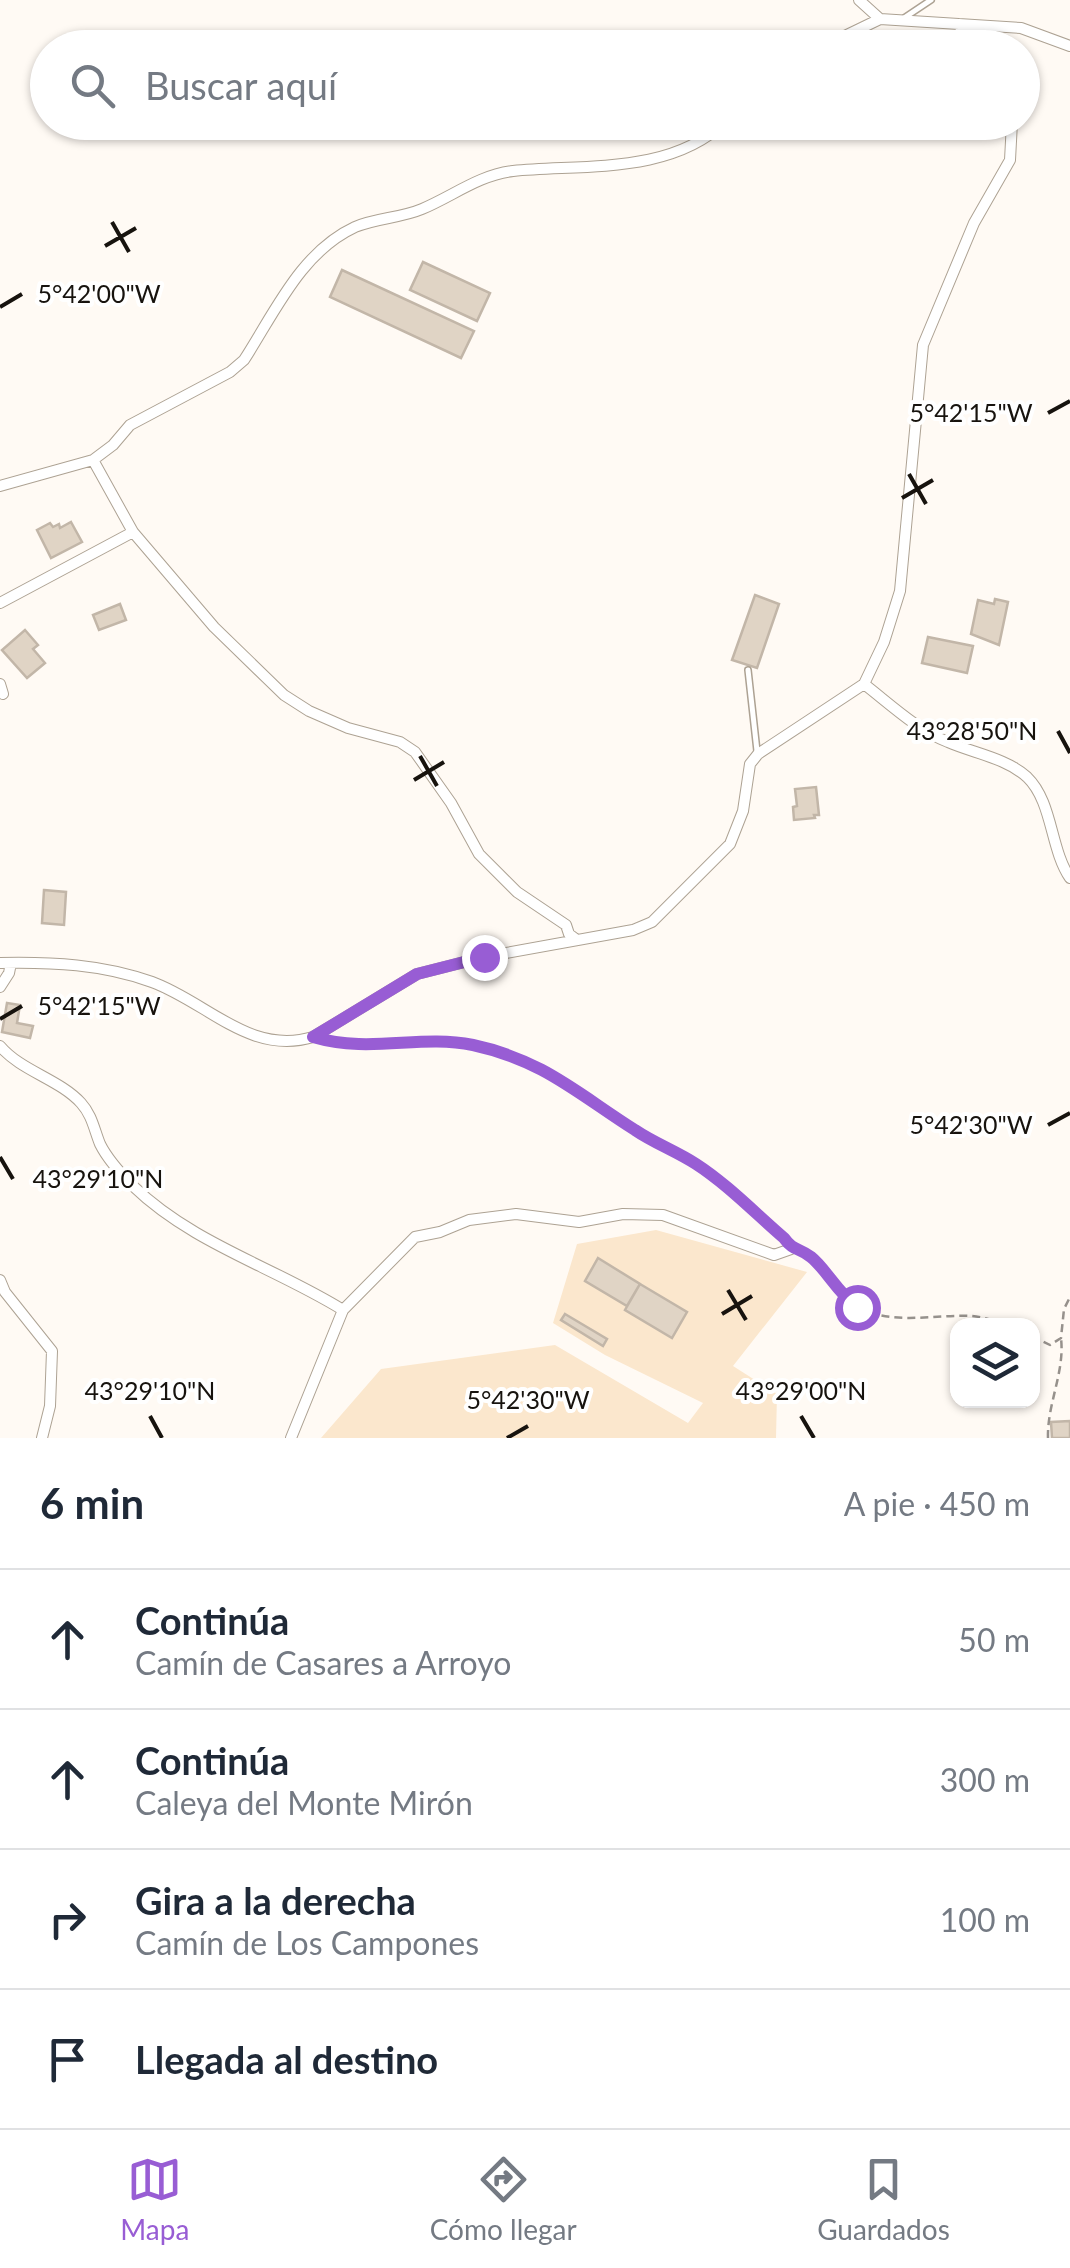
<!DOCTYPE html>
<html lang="es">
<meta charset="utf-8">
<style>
:root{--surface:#fff;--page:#f2f2f3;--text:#1f2937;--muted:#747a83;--line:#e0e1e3;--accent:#985dd4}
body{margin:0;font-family:Lato,sans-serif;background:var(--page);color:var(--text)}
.controls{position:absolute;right:30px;bottom:30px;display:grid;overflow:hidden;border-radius:20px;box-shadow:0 2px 8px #0004}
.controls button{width:90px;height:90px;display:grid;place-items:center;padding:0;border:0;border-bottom:2px solid var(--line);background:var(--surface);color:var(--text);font:50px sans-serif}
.stop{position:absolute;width:30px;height:30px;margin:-22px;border:8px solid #985dd4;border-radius:50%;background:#fff}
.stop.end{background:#985dd4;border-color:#fff;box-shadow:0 2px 10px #0008}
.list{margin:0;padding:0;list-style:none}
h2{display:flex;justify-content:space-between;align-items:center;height:130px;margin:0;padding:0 40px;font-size:42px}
h2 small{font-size:32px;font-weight:400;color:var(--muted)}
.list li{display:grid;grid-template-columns:65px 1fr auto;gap:30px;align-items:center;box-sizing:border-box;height:140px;padding:0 40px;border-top:2px solid var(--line)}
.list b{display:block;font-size:38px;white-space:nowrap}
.list p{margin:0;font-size:32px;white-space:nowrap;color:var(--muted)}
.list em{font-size:32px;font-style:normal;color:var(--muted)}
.icon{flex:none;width:55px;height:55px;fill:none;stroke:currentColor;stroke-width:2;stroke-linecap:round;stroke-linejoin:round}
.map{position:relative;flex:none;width:1070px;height:1438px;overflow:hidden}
.search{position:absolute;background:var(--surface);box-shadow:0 2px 8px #0004;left:30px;right:30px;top:30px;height:110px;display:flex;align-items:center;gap:25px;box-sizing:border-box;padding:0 35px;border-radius:55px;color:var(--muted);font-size:38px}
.sheet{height:690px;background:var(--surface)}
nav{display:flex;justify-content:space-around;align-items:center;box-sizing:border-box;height:140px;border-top:2px solid var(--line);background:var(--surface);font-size:28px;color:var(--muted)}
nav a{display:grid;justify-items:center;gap:5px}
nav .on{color:var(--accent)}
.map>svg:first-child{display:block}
.green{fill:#fbe7cd}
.building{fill:#e0d4c5;stroke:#c2b6a8;stroke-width:2.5}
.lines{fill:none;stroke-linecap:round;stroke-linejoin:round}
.service-casing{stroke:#ada293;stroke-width:8}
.minor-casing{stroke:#ada293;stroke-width:12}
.path{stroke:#96918c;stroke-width:2.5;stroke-dasharray:8 5;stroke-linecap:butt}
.service{stroke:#fff;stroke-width:5}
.minor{stroke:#fff;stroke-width:10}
.route{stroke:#985dd4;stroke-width:12}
.ticks{fill:none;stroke:#17130e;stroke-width:4}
.ticks-label{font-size:25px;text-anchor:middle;fill:#17130e;stroke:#fff;stroke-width:8;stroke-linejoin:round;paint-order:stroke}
</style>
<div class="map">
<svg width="1070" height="1438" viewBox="0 0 1070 1438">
<rect width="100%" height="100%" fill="#fffaf4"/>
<path class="green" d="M 656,1230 L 807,1272 L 733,1366 L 777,1394 L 776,1438 L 321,1438 L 381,1369 L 555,1345 L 688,1423 L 703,1403 L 605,1355 L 553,1323 L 577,1244 Z"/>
<path class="building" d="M 423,262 L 490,293 L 477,321 L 410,290 Z
M 342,270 L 474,331 L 461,358 L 330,297 Z
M 71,522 L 82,542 L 51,558 L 37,530 L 50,523 L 53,527 L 59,524 L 60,528 Z
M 755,595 L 779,604 L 757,668 L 732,660 Z
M 995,599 L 1008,602 L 999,645 L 971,634 L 978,600 L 994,604 Z
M 120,604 L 126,620 L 99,630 L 93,615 Z
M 25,630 L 38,645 L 33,649 L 45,663 L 27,678 L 2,650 Z
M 928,637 L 973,646 L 967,673 L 922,663 Z
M 816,787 L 819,815 L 814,815 L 815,818 L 794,820 L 793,807 L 797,806 L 795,789 Z
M 44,890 L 66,892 L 64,925 L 42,923 Z
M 7,1003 L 20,1005 L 17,1023 L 33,1026 L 30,1038 L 2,1032 Z
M 598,1258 L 640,1284 L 627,1306 L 585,1281 Z
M 640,1284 L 687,1312 L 672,1338 L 625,1310 Z
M 565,1314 L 607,1339 L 603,1346 L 561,1320 Z
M 1070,1421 L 1070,1438 L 1052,1438 L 1051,1422 Z"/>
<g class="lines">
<defs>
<path id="service" d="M 904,18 L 931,0
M 748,670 L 757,751"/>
<path id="minor" d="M 859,0 L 880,19
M 958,24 L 974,48
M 820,48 L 880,19 L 1021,28 L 1070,46
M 93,460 L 133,532 L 214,627 L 284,695 L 309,711 L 348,728 L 400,742 L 415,752 L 451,803 L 479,854 L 517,892 L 566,925 L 569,934 L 577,940
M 0,486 L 93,460 L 113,445 L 130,425 L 230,372 L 244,360 C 275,312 301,252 355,227 C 376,218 401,218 422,209 C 453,196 479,175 513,171 C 582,164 670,175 725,122
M 0,603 L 133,532
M 0,684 L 3,694
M 864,684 L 884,642 L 900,591 L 923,345 L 974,223 L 1010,160 L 1012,122
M 864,684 C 890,704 917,730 948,742 C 973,753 1006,758 1027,777 C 1053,802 1050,849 1070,878
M 0,963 C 52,962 102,964 152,982 C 207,1002 250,1056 313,1037 L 417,974 L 484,957 L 633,930 L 652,922 L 730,844 L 743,811 L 750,764 L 758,754 L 864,684
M 0,987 L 9,973 L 11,963
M 0,1046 C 21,1071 59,1079 81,1103 C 92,1115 94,1129 100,1144 C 107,1158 122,1175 133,1186 C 193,1244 274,1267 343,1310
M 0,1280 L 5,1292 L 52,1351 L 50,1406 L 42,1438
M 291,1438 L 343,1310 L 415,1237 L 440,1232 L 469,1220 L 516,1214 L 579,1222 L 623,1214 L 663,1215 L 774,1255 L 791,1249"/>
</defs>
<use href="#service" class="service-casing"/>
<use href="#minor" class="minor-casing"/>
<path class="path" d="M 329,1042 L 373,1046 L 446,1041 L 510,1055 L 562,1078 L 637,1132 L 698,1165 L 785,1239
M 802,1253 C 826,1262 833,1295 857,1307 C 893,1326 934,1314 972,1316 C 985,1317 998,1322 1010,1326
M 1032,1336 L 1050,1345 L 1061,1338 L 1064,1309 L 1070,1297
M 1048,1438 C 1047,1404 1065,1372 1061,1338"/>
<use href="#service" class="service"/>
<use href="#minor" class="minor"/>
</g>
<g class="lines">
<path class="route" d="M 484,957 L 417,974 L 313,1037 C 371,1054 419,1034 473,1045 C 543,1060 578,1094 635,1130 C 654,1143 676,1151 696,1164 C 727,1184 756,1214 784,1238 C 793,1251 800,1248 811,1257 C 826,1269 837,1292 857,1307"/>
</g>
<path class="ticks" d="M 112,222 L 129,252M 105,246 L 136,228M 0,307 L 22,294M 1048,413 L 1070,401M 909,474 L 926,504M 902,498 L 933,480M 1058,731 L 1070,753M 420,756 L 437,786M 414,780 L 444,762M 0,1019 L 22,1006M 1048,1125 L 1070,1113M 0,1157 L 13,1179M 728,1290 L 746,1320M 722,1314 L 752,1296M 150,1416 L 162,1438M 801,1416 L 814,1438M 507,1438 L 528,1426"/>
<g class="ticks-label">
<text x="99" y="303">5°42'00"W</text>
<text x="971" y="422">5°42'15"W</text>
<text x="972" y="740">43°28'50"N</text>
<text x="99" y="1015">5°42'15"W</text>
<text x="971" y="1134">5°42'30"W</text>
<text x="98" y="1188">43°29'10"N</text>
<text x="150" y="1400">43°29'10"N</text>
<text x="801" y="1400">43°29'00"N</text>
<text x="528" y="1409">5°42'30"W</text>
</g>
</svg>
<div class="controls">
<button><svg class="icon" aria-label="layers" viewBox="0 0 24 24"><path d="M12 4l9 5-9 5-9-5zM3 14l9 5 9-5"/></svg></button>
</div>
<div class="stop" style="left:857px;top:1307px"></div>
<div class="stop end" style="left:484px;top:957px"></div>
<div class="search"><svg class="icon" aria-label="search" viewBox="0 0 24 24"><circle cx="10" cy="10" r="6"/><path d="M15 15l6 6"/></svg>Buscar aquí</div>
</div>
<section class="sheet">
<h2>6 min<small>A pie · 450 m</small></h2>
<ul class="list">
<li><svg class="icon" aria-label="ahead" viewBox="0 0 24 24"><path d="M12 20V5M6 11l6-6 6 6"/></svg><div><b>Continúa</b><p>Camín de Casares a Arroyo</p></div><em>50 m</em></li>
<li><svg class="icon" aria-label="ahead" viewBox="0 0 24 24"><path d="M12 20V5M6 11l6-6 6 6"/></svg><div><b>Continúa</b><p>Caleya del Monte Mirón</p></div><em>300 m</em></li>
<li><svg class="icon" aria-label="right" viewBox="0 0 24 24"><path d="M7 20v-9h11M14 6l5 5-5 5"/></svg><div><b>Gira a la derecha</b><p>Camín de Los Campones</p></div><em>100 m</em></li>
<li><svg class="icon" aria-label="arrive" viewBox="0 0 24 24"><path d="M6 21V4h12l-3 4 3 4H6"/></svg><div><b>Llegada al destino</b></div></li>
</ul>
</section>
<nav>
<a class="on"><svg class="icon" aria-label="map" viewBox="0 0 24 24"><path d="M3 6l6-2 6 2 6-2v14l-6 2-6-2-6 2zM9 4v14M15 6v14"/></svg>Mapa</a>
<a><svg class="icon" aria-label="directions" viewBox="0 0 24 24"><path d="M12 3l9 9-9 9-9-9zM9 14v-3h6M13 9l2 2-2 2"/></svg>Cómo llegar</a>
<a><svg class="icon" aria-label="saved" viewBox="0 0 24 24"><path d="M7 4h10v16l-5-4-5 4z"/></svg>Guardados</a>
</nav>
